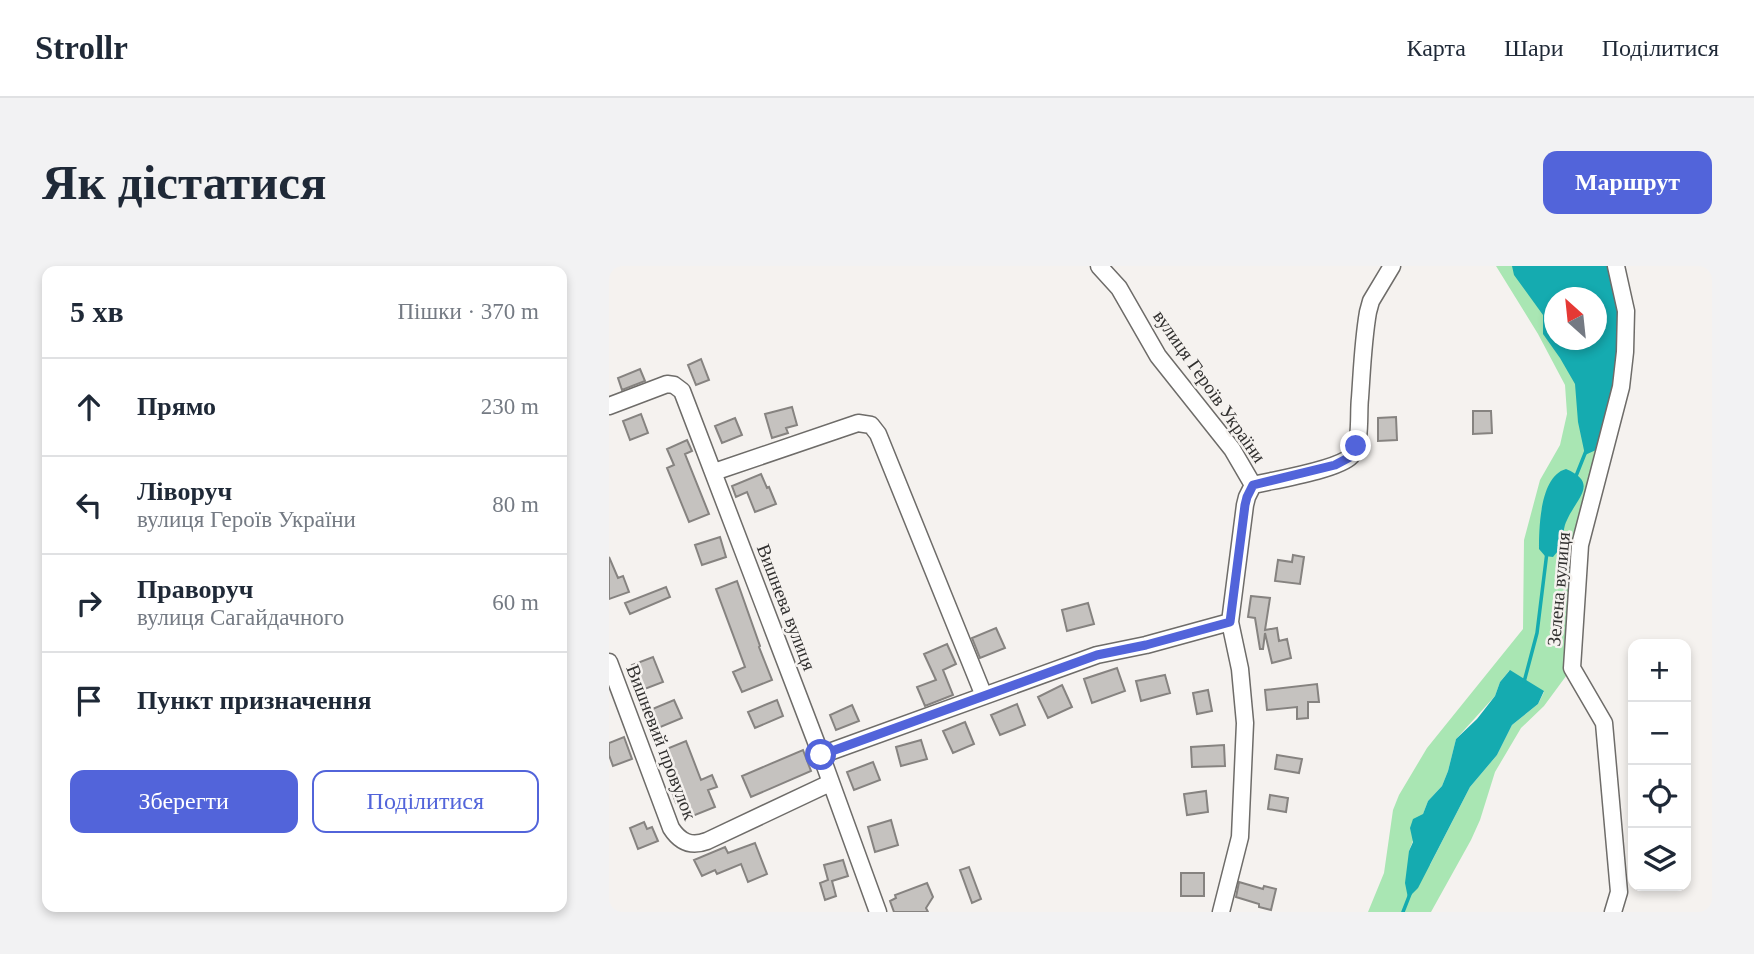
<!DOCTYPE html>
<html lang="uk">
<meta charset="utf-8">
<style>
:root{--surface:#fff;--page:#f2f2f3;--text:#1f2937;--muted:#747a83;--line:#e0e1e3;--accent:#5264da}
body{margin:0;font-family:"Times New Roman",serif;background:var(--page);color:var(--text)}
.controls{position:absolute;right:21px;bottom:21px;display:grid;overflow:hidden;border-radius:14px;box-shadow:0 4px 10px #0003}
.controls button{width:63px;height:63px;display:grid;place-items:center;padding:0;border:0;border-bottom:2px solid var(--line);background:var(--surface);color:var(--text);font:35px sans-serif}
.compass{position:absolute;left:935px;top:21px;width:63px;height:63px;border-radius:50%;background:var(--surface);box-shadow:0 4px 10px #0003;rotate:333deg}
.stop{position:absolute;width:21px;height:21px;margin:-16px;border:5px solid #5264da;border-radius:50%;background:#fff}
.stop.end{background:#5264da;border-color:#fff;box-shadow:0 2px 7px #0008}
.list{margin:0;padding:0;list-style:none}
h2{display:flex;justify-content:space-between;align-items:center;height:91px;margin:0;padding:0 28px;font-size:30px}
h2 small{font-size:23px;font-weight:400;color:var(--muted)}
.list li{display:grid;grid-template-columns:46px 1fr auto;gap:21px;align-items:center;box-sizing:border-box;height:98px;padding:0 28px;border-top:2px solid var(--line)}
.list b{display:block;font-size:26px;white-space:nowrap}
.list p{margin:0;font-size:23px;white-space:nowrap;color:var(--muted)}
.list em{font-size:23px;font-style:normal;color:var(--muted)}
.actions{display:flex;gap:14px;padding:21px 28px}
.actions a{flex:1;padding:16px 0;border:2px solid var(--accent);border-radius:14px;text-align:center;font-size:24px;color:var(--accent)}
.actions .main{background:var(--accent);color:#fff}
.icon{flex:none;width:38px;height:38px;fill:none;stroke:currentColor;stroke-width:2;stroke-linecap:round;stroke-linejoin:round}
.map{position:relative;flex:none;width:1103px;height:646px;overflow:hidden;border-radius:14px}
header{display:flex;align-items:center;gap:42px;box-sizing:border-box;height:98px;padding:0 35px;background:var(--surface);border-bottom:2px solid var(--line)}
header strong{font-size:33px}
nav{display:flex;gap:38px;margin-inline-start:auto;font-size:24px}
.intro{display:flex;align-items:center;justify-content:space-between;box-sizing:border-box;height:168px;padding:0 42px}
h1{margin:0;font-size:49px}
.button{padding:18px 32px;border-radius:14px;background:var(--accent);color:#fff;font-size:24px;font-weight:700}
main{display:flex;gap:42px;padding:0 42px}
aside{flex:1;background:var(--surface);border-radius:14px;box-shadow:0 4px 10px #0003}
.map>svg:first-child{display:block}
.green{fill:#a9e6b3;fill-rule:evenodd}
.water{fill:#15abb0;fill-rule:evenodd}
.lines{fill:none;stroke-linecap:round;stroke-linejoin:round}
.stream{stroke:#15abb0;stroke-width:3.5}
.building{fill:#c5c2bf;stroke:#868380;stroke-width:2}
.minor-casing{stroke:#6e6c69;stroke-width:19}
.minor{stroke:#fff;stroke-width:16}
.route{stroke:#5264da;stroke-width:9}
.labels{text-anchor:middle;stroke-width:5;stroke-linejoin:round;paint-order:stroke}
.street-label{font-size:19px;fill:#31302f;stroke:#f5f2ef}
</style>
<header>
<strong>Strollr</strong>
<nav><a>Карта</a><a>Шари</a><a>Поділитися</a></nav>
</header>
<div class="intro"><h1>Як дістатися</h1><a class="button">Маршрут</a></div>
<main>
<aside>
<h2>5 хв<small>Пішки · 370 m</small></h2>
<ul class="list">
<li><svg class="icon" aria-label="ahead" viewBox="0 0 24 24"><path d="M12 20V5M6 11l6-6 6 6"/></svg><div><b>Прямо</b></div><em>230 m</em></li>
<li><svg class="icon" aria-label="left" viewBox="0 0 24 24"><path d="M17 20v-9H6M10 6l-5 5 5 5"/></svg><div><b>Ліворуч</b><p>вулиця Героїв України</p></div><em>80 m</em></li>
<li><svg class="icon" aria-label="right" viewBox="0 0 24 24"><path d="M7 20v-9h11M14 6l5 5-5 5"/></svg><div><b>Праворуч</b><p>вулиця Сагайдачного</p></div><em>60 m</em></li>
<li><svg class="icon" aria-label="arrive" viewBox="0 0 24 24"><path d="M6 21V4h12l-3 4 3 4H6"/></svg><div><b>Пункт призначення</b></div></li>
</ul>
<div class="actions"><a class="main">Зберегти</a><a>Поділитися</a></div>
</aside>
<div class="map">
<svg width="1103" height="646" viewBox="0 0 1103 646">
<rect width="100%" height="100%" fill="#f5f2ef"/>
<path class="green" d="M 887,0 L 1007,0 L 1017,45 L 971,279 L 963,402 L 935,440 L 912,462 L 886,506 L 871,554 L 862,574 L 822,646 L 759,646 L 775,607 L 784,544 L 790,529 L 818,482 L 914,363 L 915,274 L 931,214 L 951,179 L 958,148 L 956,119 L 929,68 ZM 946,32 L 988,32 L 988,74 L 946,74 ZM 900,405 L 935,426 L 929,438 L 903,459 L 888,489 L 861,521 L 821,599 L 800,585 L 819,535 L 833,520 L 839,505 L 847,473 L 886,430 L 891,416 Z"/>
<path class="water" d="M 903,0 L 1000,0 L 1012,44 L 1008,103 L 995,168 L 987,184 L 976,189 L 969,156 L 966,118 L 951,92 L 934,68 L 934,49 L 905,9 ZM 946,32 L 988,32 L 988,74 L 946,74 Z
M 957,203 C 991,217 967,233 958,254 C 954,261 955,269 953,276 C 952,282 948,286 944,291 L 936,290 L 930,283 C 930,261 931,210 957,203 Z
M 901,404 L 935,425 L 929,438 L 903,459 L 888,489 L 861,521 L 809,622 L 799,632 L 796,617 L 800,585 L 804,576 L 801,562 L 804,553 L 814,548 L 819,535 L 833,520 L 839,505 L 847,473 L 868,453 L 886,430 L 891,416 Z"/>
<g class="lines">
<path class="stream" d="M 967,210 L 977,185
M 915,416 L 928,367 L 938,286
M 794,646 L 801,628"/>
</g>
<path class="building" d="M 92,93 L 100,114 L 87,119 L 79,99 Z
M 31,103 L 36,115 L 13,124 L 9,112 Z
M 183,141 L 188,159 L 177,162 L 179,167 L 163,172 L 156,148 Z
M 864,145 L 882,145 L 883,167 L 864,168 Z
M 32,148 L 39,167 L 21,174 L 14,155 Z
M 787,151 L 788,174 L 769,175 L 769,152 Z
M 126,152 L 133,169 L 113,177 L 106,160 Z
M 78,174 L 83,185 L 76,188 L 100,248 L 80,256 L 58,202 L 65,199 L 58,183 Z
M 152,208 L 158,222 L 160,221 L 167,238 L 146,246 L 138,226 L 127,231 L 123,220 Z
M 111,271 L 117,291 L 93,299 L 86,279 Z
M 684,289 L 695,291 L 691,318 L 666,315 L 669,294 L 683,296 Z
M 0,291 L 9,312 L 14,310 L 20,326 L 0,333 Z
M 128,315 L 151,380 L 150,381 L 163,414 L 133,426 L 124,406 L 136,401 L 107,323 Z
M 57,321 L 61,331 L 21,348 L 16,337 Z
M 642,330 L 661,332 L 656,364 L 668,362 L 670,375 L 678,373 L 682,392 L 663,397 L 656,367 L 654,383 L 651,383 L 646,352 L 639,351 Z
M 479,337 L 485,358 L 458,365 L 453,344 Z
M 387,362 L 396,382 L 371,392 L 363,372 Z
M 338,378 L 347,398 L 334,404 L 344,429 L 316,440 L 308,421 L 327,414 L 315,388 Z
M 44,391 L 54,416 L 33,424 L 23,399 Z
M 508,402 L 516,425 L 483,437 L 475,413 Z
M 556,409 L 561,427 L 532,435 L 527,415 Z
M 708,418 L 710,436 L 699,436 L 699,452 L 688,453 L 688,441 L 658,444 L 656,424 Z
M 453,419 L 463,441 L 439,452 L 429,431 Z
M 599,424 L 603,445 L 588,448 L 584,427 Z
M 65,434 L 73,452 L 49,462 L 41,444 Z
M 168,434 L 174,450 L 146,462 L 139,446 Z
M 408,438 L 416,459 L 391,469 L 382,449 Z
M 243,439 L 250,455 L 227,464 L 221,449 Z
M 356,456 L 365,478 L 344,487 L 334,465 Z
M 15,471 L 23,493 L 4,500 L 0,489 L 0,477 Z
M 312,474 L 318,493 L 292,500 L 287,481 Z
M 77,475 L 92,514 L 103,509 L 108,521 L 99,524 L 106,541 L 81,551 L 74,534 L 67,537 L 63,526 L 71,522 L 55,484 Z
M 615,479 L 616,500 L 583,501 L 582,481 Z
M 194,484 L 202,505 L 142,531 L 133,510 Z
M 668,489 L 693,493 L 690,507 L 666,503 Z
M 264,496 L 271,514 L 245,524 L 238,506 Z
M 597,525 L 599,546 L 578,549 L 575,528 Z
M 661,529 L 679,532 L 677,546 L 659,543 Z
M 282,554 L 289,579 L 266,586 L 259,561 Z
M 35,556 L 38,563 L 43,561 L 49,575 L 29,583 L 21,562 Z
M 146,577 L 158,608 L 139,616 L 132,598 L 108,608 L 106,604 L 93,610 L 85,594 L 116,581 L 119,587 Z
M 234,594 L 239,610 L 223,615 L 227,630 L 216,634 L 211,617 L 219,614 L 215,599 Z
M 360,601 L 372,633 L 363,637 L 351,604 Z
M 572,607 L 595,607 L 595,630 L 572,630 Z
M 630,616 L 654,623 L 655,620 L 667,623 L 662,644 L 650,641 L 650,638 L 627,631 Z
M 318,617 L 324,631 L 317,642 L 319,646 L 285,646 L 281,635 L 287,632 L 286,629 Z"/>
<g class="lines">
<defs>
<path id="minor" d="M 490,0 L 510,22 L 549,90 L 623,183 L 644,219 L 638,231 L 636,239 L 621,356 L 631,403 L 636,457 L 631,571 L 612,646
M 0,140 L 58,118 L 65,119 L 73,125 L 212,489 L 269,646
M 105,206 L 249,157 L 262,159 L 269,168 L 375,430
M 644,219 C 665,214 729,204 742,190 C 753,177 749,148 751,132 C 753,104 754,75 759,46 L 762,35 L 783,0
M 0,396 L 62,562 C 71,576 82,581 98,575 L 221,517
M 212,489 L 488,389 L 537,379 L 621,356
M 1004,646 L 1010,626 L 995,457 L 963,402 L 971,279 L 1012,121 L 1016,86 L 1017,45 L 1007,0"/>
</defs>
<use href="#minor" class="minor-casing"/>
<use href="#minor" class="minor"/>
</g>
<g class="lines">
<path class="route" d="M 212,489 L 488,389 L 537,379 L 621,356 L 636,239 L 638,231 L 644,219 L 726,199 L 741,191 L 747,180"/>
</g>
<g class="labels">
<g class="street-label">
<text transform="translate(601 120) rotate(55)" y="7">вулиця Героїв України</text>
<text transform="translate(949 323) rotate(-85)" y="7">Зелена вулиця</text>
<text transform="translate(178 341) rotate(69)" y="7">Вишнева вулиця</text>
<text transform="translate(53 476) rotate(69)" y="7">Вишневий провулок</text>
</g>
</g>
</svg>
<div class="controls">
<button>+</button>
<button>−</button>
<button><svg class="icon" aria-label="locate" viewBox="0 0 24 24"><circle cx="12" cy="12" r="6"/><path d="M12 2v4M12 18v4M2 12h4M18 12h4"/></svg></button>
<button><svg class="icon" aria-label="layers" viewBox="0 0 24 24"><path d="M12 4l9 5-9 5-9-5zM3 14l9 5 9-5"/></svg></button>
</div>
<svg class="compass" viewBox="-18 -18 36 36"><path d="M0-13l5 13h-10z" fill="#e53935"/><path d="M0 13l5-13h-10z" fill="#747a83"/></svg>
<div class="stop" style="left:212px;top:489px"></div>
<div class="stop end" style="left:747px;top:180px"></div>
</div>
</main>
